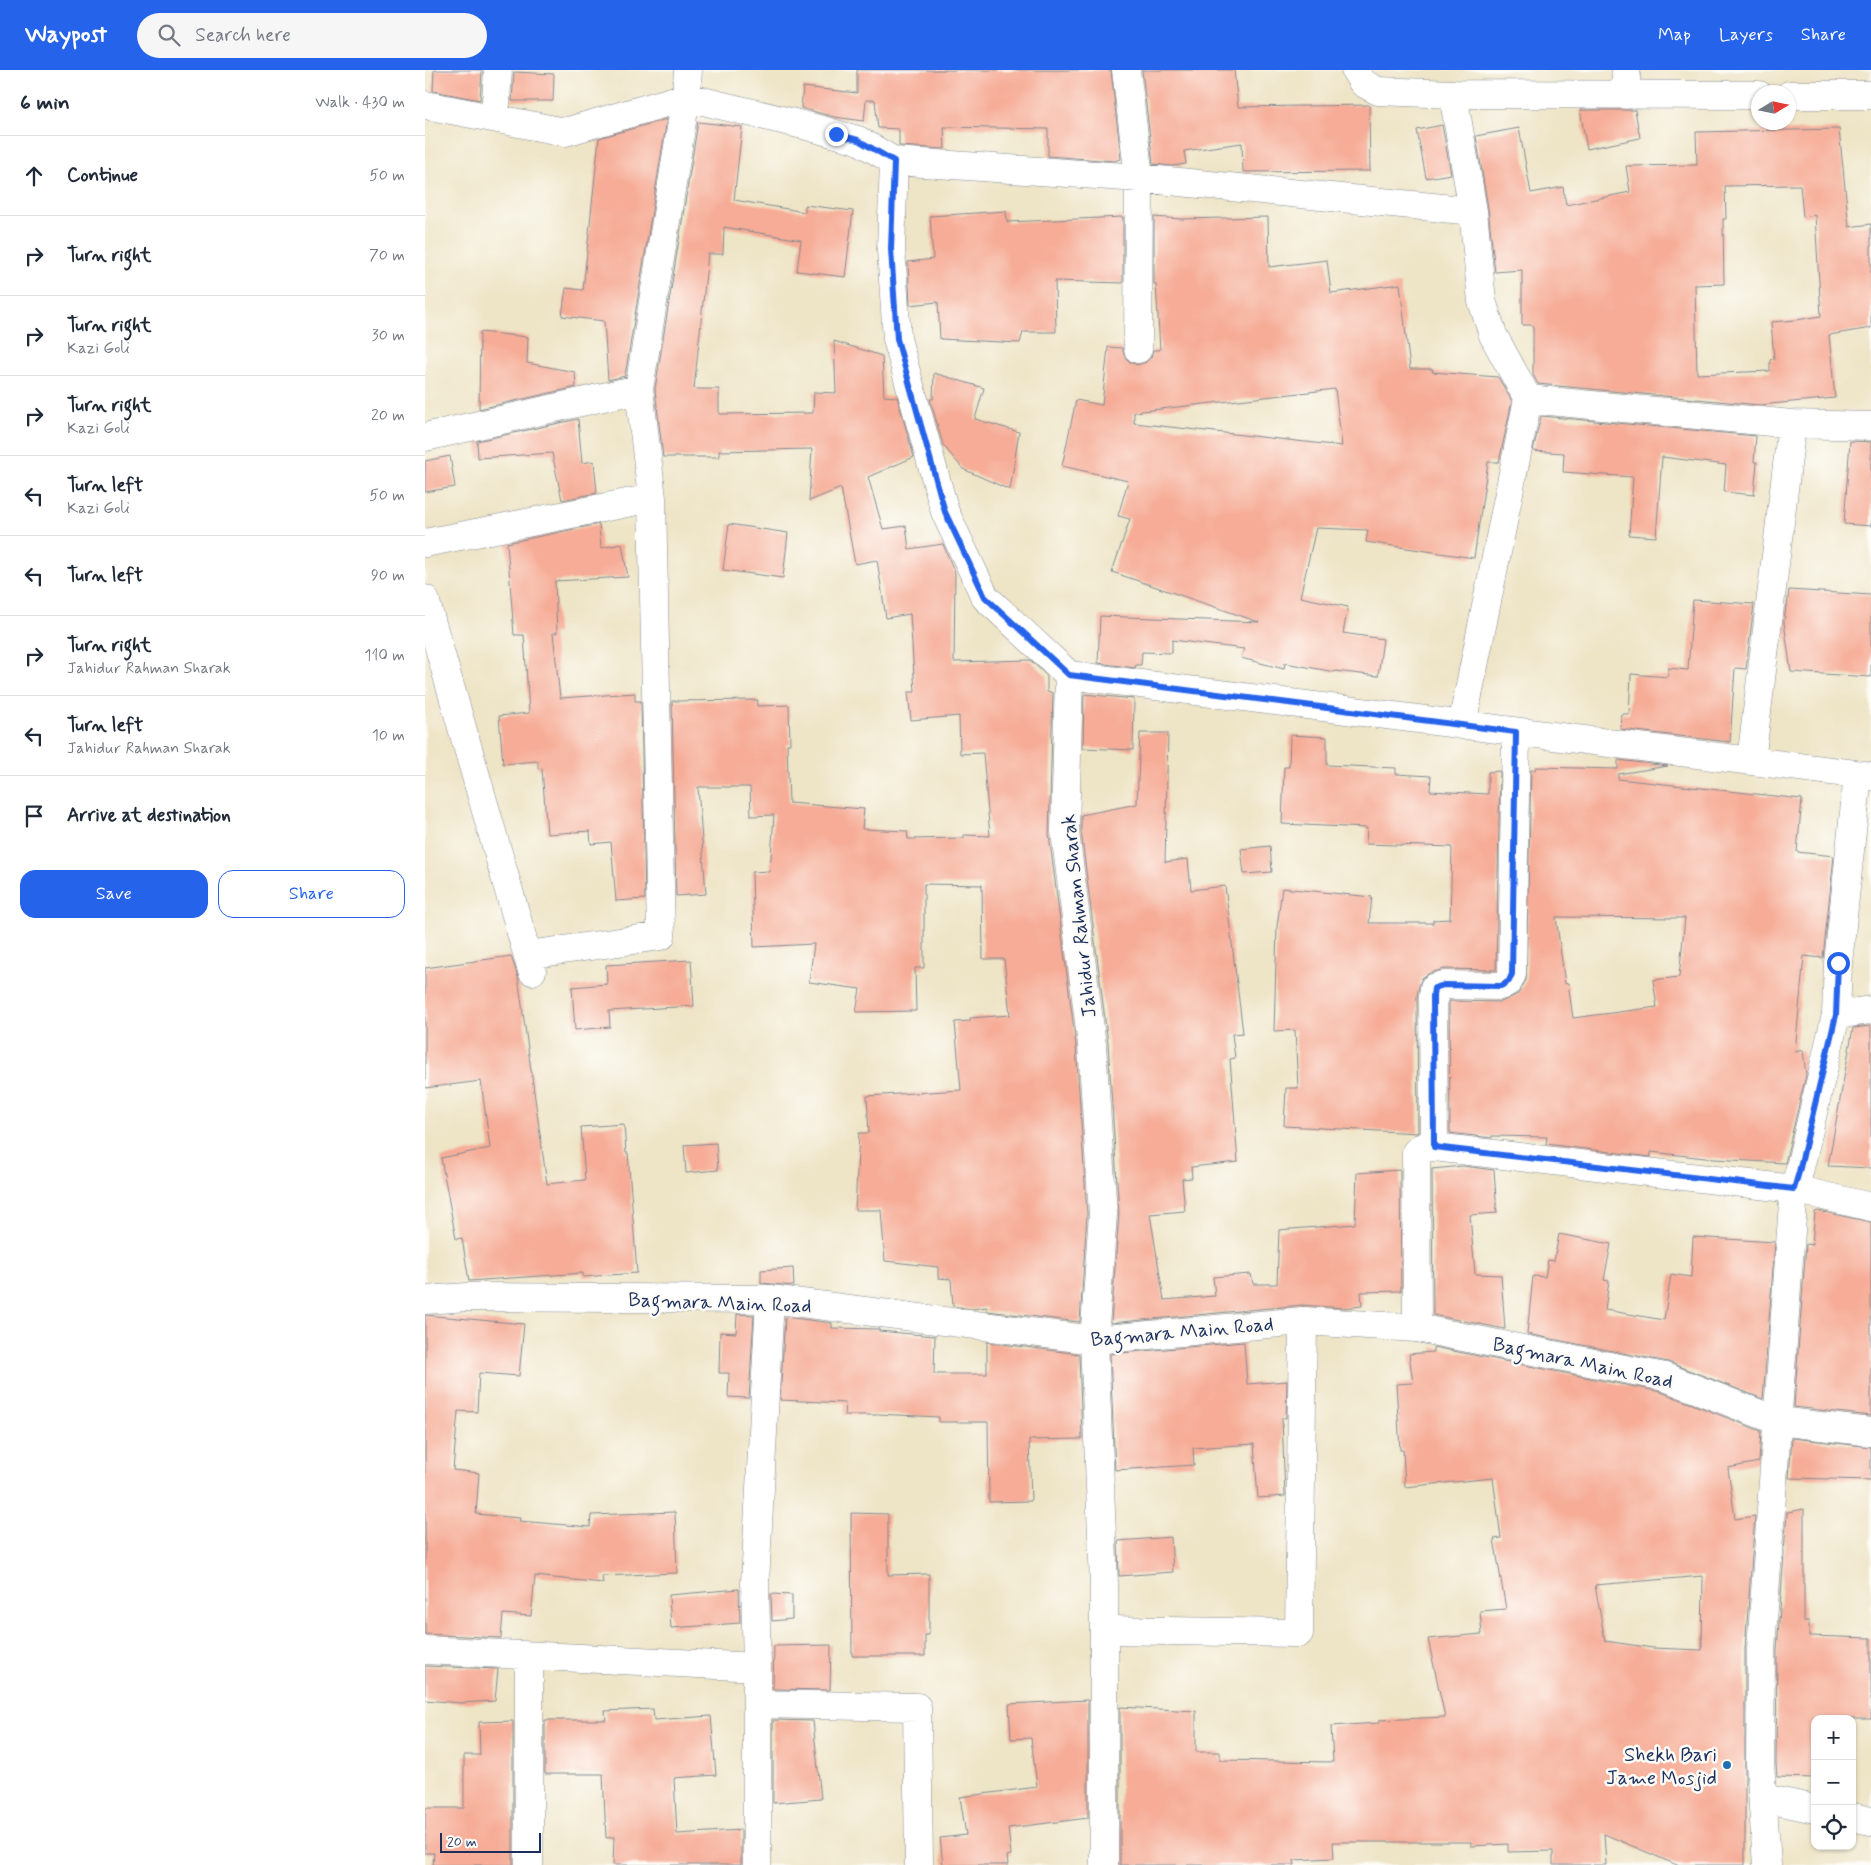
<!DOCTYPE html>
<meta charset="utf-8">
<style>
:root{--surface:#fff;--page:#f6f6f7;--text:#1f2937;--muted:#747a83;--line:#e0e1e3;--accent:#2563eb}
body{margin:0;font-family:Mynerve,sans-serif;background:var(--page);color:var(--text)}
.controls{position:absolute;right:15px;bottom:15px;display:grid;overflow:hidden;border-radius:10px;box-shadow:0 1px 4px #0004}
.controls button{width:45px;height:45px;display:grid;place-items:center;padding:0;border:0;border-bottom:1px solid var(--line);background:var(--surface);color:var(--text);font:25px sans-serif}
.compass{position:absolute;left:1326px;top:15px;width:45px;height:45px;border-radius:50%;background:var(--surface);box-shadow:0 1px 4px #0004;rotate:80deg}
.scale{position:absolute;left:15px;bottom:12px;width:101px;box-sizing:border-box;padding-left:5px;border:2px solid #1b2f5e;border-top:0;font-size:14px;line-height:18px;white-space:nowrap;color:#1b2f5e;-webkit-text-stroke:4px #fdfcf7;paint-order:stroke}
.stop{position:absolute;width:15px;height:15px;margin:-11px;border:4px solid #2563eb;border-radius:50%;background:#fff}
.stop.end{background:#2563eb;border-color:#fff;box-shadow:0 1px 5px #0008}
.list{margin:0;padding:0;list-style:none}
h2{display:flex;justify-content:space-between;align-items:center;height:65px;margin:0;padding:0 20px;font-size:21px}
h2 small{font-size:16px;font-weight:400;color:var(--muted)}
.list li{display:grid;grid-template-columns:32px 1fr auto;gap:15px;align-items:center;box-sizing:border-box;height:80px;padding:0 20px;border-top:1px solid var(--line)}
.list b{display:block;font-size:19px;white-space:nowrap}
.list p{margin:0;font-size:16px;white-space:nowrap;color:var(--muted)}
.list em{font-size:16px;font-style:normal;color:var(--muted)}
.actions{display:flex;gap:10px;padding:15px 20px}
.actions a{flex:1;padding:11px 0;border:1px solid var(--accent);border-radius:15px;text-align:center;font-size:18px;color:var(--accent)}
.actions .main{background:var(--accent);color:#fff}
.icon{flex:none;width:28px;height:28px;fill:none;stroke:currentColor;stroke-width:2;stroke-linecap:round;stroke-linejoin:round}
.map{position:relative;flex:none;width:1446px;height:1795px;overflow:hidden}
header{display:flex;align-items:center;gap:30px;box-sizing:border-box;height:70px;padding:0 25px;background:var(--accent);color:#fff}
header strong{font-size:24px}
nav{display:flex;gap:28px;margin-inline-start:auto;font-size:18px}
.search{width:350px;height:45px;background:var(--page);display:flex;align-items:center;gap:12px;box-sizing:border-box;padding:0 18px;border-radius:28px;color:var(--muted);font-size:19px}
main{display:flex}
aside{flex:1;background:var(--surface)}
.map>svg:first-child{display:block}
.building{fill:#f6ac96;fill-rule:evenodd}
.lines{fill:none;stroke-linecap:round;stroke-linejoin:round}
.minor-casing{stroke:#848a92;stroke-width:29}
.tertiary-casing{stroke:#848a92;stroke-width:29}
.minor{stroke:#fff;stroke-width:28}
.tertiary{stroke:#fff;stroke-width:28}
.route{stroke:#2563eb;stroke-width:6}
.poi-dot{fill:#1f6fb2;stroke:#fdfcf7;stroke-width:2}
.labels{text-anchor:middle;stroke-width:5;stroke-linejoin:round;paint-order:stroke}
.street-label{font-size:20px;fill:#1b2f5e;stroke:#fdfcf7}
.poi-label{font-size:20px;fill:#1b2f5e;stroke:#fdfcf7;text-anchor:end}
</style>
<header>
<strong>Waypost</strong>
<div class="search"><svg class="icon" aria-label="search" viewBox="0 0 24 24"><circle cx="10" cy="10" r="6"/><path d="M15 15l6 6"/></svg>Search here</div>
<nav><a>Map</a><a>Layers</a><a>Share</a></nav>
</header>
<main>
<aside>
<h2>6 min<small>Walk · 430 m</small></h2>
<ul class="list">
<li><svg class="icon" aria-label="ahead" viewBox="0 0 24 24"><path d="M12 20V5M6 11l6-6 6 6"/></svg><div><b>Continue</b></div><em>50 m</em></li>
<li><svg class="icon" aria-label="right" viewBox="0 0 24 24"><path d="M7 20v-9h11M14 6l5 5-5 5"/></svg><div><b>Turn right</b></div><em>70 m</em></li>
<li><svg class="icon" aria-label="right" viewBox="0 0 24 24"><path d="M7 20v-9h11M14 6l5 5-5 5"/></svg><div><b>Turn right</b><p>Kazi Goli</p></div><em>30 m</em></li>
<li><svg class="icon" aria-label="right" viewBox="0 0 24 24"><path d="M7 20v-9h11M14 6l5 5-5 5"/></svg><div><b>Turn right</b><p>Kazi Goli</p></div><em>20 m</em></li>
<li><svg class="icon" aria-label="left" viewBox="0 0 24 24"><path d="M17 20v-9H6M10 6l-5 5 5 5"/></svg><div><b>Turn left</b><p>Kazi Goli</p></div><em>50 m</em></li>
<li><svg class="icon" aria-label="left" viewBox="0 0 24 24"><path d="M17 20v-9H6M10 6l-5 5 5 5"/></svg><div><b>Turn left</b></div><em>90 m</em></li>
<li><svg class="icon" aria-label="right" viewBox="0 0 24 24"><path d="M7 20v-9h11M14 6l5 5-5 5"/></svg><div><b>Turn right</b><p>Jahidur Rahman Sharak</p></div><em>110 m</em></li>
<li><svg class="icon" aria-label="left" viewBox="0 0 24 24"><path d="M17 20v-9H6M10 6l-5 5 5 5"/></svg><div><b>Turn left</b><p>Jahidur Rahman Sharak</p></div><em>10 m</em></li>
<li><svg class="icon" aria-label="arrive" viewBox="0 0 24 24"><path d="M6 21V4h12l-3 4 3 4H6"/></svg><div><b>Arrive at destination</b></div></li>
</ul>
<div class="actions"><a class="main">Save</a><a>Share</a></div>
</aside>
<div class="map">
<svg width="1446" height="1795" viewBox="0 0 1446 1795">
<rect width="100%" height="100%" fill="#fdfcf7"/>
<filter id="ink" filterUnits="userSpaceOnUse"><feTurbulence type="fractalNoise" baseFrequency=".02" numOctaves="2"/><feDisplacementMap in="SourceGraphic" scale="10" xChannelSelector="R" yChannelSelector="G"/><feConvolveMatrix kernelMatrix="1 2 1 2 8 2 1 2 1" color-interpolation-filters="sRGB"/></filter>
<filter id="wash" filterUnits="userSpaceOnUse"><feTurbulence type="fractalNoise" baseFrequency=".0096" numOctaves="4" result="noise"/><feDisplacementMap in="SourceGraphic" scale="20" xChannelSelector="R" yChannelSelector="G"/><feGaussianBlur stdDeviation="1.12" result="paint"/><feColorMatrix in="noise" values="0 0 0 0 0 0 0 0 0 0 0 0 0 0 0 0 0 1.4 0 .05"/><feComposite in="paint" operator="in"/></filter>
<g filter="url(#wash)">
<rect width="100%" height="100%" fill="#eee4c6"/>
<g id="blocks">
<path class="building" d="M 9,0 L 55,0 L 57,1 L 55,30 L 8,21 Z
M 432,0 L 686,0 L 696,89 L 689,91 L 623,86 L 623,59 L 519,57 L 520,79 L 474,76 L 474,59 L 453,58 L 450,30 L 441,30 L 439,51 L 409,47 L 376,38 L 378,17 L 432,23 Z
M 717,0 L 809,0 L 813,37 L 944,35 L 945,101 L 818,102 L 817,73 L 759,81 L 761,94 L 747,96 L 728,94 Z
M 89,2 L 129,4 L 128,31 L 87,31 Z
M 1155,40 L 1210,40 L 1215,68 L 1162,79 Z
M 242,49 L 200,306 L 183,310 L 179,251 L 137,246 L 141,218 L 158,220 L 174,68 Z
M 273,52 L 317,57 L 309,130 L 380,142 L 380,135 L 428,141 L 420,207 L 372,201 L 376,170 L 299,157 L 298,184 L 283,184 L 269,319 L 294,319 L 294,344 L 388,343 L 389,322 L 411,323 L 409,271 L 457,286 L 459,326 L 472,327 L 489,387 L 443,407 L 458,459 L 481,456 L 484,479 L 518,474 L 530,503 L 529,592 L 605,590 L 622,606 L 622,622 L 628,623 L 624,764 L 651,976 L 662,1144 L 655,1252 L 562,1241 L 562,1237 L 546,1239 L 528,1236 L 526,1209 L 513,1208 L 513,1197 L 460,1191 L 456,1140 L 430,1140 L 434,1063 L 444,1063 L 442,1026 L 536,1020 L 530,952 L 545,951 L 545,948 L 585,945 L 579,889 L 558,889 L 557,815 L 499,814 L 499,898 L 490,898 L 491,941 L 431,942 L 435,919 L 384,912 L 389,874 L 329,877 L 327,802 L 345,801 L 349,745 L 326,746 L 325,717 L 273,717 L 281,824 L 251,826 L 247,631 L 333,630 L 332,636 L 364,635 L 365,674 L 362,674 L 364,733 L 439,739 L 437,759 L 482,761 L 483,769 L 539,768 L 539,765 L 565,766 L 558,683 L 535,684 L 534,646 L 486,650 L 483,622 L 490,622 L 485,544 L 461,548 L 452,490 L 430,494 L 416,418 L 384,431 L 387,379 L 294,381 L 294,387 L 238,387 L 230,319 Z
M 1017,55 L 1026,104 L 1001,108 L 992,60 Z
M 1094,58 L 1106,123 L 1138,117 L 1141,135 L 1205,122 L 1201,96 L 1272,95 L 1271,62 L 1414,59 L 1424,157 L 1446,154 L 1446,258 L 1404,265 L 1410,328 L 1335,335 L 1113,314 L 1108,305 L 1108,255 L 1097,255 L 1097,200 L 1070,202 L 1063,138 L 1051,66 ZM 1375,115 L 1378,147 L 1390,145 L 1396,246 L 1371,250 L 1346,252 L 1349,289 L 1345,290 L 1345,301 L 1272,304 L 1270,215 L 1299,214 L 1298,149 L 1301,149 L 1300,116 Z
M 581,141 L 582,152 L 698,147 L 698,213 L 630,211 L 631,262 L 598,262 L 595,273 L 515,269 L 513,232 L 485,235 L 483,192 L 508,189 L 505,146 Z
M 729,147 L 756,149 L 843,147 L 844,197 L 902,190 L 906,223 L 975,214 L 985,299 L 1008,299 L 1007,302 L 1073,307 L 1087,331 L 1074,392 L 1063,392 L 1049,488 L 941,472 L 943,460 L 891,458 L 875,527 L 923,537 L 918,563 L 958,569 L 953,606 L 910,601 L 910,602 L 860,593 L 859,599 L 816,588 L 819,579 L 747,570 L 747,583 L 717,582 L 716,595 L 711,595 L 710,598 L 673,593 L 675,546 L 834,552 L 687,502 L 705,449 L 693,446 L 703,411 L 637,396 L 651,330 L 677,335 L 683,277 L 697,278 L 700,287 L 705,292 L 712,295 L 721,292 L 726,287 L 728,280 L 735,280 L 731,214 L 729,214 ZM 910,319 L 917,376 L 709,353 L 709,342 Z
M 55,262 L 103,267 L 102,293 L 150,302 L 151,317 L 54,339 Z
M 509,303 L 559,318 L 550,349 L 594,362 L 585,420 L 538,399 L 518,375 L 505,329 L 508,329 Z
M 1116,346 L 1331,366 L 1329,392 L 1332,392 L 1329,425 L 1299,422 L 1301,395 L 1237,387 L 1231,467 L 1204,465 L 1208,407 L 1138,402 L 1139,383 L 1108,381 Z
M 153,349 L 157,393 L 169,391 L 172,423 L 137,430 L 127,383 L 53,388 L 52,371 Z
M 1425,371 L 1446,372 L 1446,456 L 1419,454 Z
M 25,386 L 30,417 L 0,422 L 0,391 Z
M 174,454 L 176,478 L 197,474 L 203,507 L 130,511 L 132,563 L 128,563 L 135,628 L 210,623 L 210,631 L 216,631 L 220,829 L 191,831 L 186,772 L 166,774 L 165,761 L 122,764 L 117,698 L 113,699 L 113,691 L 78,694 L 74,646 L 104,643 L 99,565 L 89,565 L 82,473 Z
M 304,454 L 363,463 L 358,508 L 298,500 Z
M 1364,520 L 1446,525 L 1446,607 L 1366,602 L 1359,552 L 1361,536 L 1362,536 Z
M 1268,530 L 1329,534 L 1321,599 L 1310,598 L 1305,672 L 1195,659 L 1196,644 L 1204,644 L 1206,604 L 1243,607 L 1243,598 L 1263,600 Z
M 659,624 L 709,629 L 708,680 L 658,678 Z
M 715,663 L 743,663 L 740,792 L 763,789 L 766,820 L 800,816 L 818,963 L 807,964 L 810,988 L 805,989 L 813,1092 L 766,1097 L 767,1108 L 757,1109 L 760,1141 L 725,1144 L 739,1230 L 790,1226 L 788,1207 L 826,1204 L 828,1214 L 852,1214 L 854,1160 L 930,1154 L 932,1103 L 975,1100 L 976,1221 L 936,1222 L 937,1236 L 919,1238 L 877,1235 L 686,1253 L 694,1143 L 683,973 L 656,761 L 656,745 L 712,734 Z
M 865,665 L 902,667 L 902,695 L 971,698 L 971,704 L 1006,706 L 1005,721 L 1063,724 L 1063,702 L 1075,701 L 1071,900 L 1019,899 L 1005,903 L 997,908 L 994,916 L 992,926 L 993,1063 L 859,1056 L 861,1018 L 873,1018 L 870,960 L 849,961 L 852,857 L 857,818 L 947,827 L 944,853 L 1008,853 L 1008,850 L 1025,849 L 1027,777 L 941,774 L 942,758 L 857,754 L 859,697 L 864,697 Z
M 1193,690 L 1243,696 L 1193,704 L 1193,709 L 1377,729 L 1372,782 L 1409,786 L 1398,888 L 1379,886 L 1370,982 L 1378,980 L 1381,1005 L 1360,1093 L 1289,1089 L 1226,1082 L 1226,1087 L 1121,1074 L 1122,1067 L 1067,1066 L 1067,1068 L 1025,1063 L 1024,931 L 1076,932 L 1093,924 L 1101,910 L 1106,700 L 1110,700 L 1111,697 L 1193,699 ZM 1131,847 L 1260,848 L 1254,907 L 1228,910 L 1232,937 L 1148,948 L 1143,913 L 1140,914 Z
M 845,776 L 847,802 L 819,804 L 816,779 Z
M 86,886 L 93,907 L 122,1114 L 160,1110 L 156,1057 L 199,1054 L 201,1083 L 203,1083 L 212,1203 L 158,1207 L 158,1203 L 44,1211 L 37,1168 L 31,1169 L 16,1088 L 65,1078 L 56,1011 L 0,1018 L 0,898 Z
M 266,890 L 269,936 L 184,941 L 185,957 L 150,960 L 147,917 L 182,914 L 181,895 Z
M 1446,956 L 1446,1098 L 1403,1096 L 1428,958 Z
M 291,1073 L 293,1100 L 261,1103 L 259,1075 Z
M 1038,1096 L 1069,1100 L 1072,1143 L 1045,1145 L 1050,1204 L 1076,1205 L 1080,1259 L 1008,1245 L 1007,1099 Z
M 1394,1141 L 1446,1152 L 1446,1346 L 1369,1337 L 1381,1174 L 1387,1175 L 1390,1142 Z
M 1134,1164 L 1186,1174 L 1179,1210 L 1184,1211 L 1180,1240 L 1239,1250 L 1246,1204 L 1266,1207 L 1268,1167 L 1350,1172 L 1338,1329 L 1243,1292 L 1102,1264 L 1108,1206 L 1120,1207 L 1123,1190 L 1129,1191 Z
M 368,1198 L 369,1216 L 336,1213 L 336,1200 Z
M 312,1244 L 329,1245 L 324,1328 L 303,1327 L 304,1303 L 294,1303 L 295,1262 L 311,1263 Z
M 0,1245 L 99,1254 L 94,1306 L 54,1303 L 52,1342 L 33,1341 L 28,1400 L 54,1403 L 51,1444 L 95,1448 L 94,1451 L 165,1457 L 166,1445 L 250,1442 L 252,1503 L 177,1506 L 178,1513 L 110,1506 L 106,1546 L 78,1544 L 76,1568 L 0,1564 Z
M 360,1247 L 407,1253 L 407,1258 L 454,1259 L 454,1261 L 510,1266 L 509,1304 L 562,1304 L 562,1272 L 654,1284 L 657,1369 L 604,1370 L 606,1431 L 564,1432 L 563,1352 L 514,1352 L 514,1347 L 452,1344 L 452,1345 L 419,1345 L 420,1333 L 355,1330 Z
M 819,1272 L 822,1314 L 862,1311 L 861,1348 L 857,1348 L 860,1426 L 833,1428 L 829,1374 L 768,1378 L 769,1395 L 690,1400 L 685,1284 Z
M 1008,1277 L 1236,1322 L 1336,1361 L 1334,1392 L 1303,1398 L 1310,1449 L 1330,1446 L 1320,1579 L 1320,1795 L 1252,1795 L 1179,1764 L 1181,1795 L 1128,1795 L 1128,1781 L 1083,1782 L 1083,1774 L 1046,1776 L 1046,1772 L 908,1772 L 909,1788 L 869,1790 L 870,1795 L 695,1795 L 695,1637 L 771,1641 L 771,1682 L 795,1682 L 795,1690 L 908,1692 L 906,1656 L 954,1653 L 954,1650 L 1020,1647 L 1003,1569 L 1057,1564 L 1055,1541 L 1081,1539 L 1069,1469 L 1076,1468 L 1068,1408 L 980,1417 L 978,1380 L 975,1380 L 971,1314 L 988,1313 L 984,1284 L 1008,1282 ZM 1278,1506 L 1277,1580 L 1228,1578 L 1180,1571 L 1170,1515 Z
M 1367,1368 L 1446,1377 L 1446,1410 L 1364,1408 Z
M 1379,1439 L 1379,1551 L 1384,1551 L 1384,1566 L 1446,1568 L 1446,1649 L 1390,1649 L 1390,1708 L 1352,1707 L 1351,1693 L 1352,1580 L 1362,1442 Z
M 426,1443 L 463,1444 L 463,1505 L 504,1504 L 504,1565 L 500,1565 L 500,1586 L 427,1586 Z
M 746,1467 L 748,1502 L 694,1506 L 693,1471 Z
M 314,1519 L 315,1553 L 246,1558 L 244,1525 Z
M 346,1524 L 367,1525 L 367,1549 L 347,1551 Z
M 406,1575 L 405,1620 L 348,1619 L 349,1576 Z
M 0,1596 L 73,1599 L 70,1631 L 35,1633 L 0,1630 Z
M 663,1630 L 663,1748 L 583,1758 L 586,1785 L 582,1786 L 583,1795 L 518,1795 L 515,1768 L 541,1765 L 535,1727 L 612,1717 L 606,1668 L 586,1669 L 584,1634 Z
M 228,1639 L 229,1650 L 286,1646 L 291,1705 L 249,1708 L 252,1764 L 316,1760 L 316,1795 L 188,1795 L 189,1767 L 181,1768 L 178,1704 L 120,1704 L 120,1650 L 181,1650 L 180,1641 Z
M 348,1650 L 388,1651 L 396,1729 L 348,1733 Z
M 88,1651 L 88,1795 L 8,1795 L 9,1783 L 0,1783 L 0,1738 L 39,1738 L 39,1685 L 55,1685 L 54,1652 Z"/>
</g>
</g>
<g filter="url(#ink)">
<use href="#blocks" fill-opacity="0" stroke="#848a92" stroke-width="1"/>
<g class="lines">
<defs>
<path id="minor" d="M 701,0 L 714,108 L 713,279
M 930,0 L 938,13 L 953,21 L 1028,24
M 1201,0 L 1201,25
M 1364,25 L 1446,25
M 0,35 L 140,62 L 261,27 L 382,56 L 433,70 L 469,91 L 466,179 L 472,269 L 520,442 L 560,527 L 644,605 L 640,762 L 667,975 L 678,1144 L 669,1270 L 679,1514 L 679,1795
M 70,48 L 73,0
M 469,91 L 714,108 L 1048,141 L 1028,24 L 1334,25
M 1103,329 L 1367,354 L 1326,691
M 1367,354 L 1446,356
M 0,367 L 214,319 L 261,27 L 263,0
M 0,473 L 227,428
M 0,529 L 107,901
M 644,605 L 1446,706
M 1037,655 L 1103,329 L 1068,265 L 1057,231 L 1048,141
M 103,885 L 236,866 L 227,428 L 214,319
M 1411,945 L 1446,940
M 1009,1077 L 1008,926 L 1009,918 L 1019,915 L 1076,916 L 1084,911 L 1087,904 L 1091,662
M 992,1258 L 991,1082 L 995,1078 L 1009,1077 L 1369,1119 L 1446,1137
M 1353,1351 L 1446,1362
M 679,1560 L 874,1563 L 878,1251
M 0,1580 L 332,1597
M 104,1586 L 104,1795
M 332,1634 L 492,1637 L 494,1795
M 1338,1728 L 1390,1739
M 1427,1747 L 1446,1751
M 332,1795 L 332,1597 L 330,1513 L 345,1229"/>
<path id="tertiary" d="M 0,1230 L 42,1227 L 345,1229 L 669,1270 L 878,1251 L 992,1258 L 1240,1307 L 1353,1351
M 1342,1795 L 1335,1693 L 1336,1579 L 1369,1119 L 1374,1102 L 1411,945 L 1413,893 L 1433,705"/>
</defs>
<use href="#minor" class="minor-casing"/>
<use href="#tertiary" class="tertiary-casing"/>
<use href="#minor" class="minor"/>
<use href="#tertiary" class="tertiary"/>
</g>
</g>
<g class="lines" filter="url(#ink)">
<path class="route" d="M 411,64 L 433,70 L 469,91 L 466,179 L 472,269 L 520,442 L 560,527 L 644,605 L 1091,662 L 1087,904 L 1084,911 L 1076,916 L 1019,915 L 1009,918 L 1008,926 L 1009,1077 L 1369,1119 L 1374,1102 L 1411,945 L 1413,893"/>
</g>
<circle class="poi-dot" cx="1302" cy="1695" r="5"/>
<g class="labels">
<g class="street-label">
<text transform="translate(653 846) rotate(-96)" y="7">Jahidur Rahman Sharak</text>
<text transform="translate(295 1232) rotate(2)" y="7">Bagmara Main Road</text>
<text transform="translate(757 1261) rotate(-5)" y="7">Bagmara Main Road</text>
<text transform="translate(1158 1292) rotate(12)" y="7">Bagmara Main Road</text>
</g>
<g class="poi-label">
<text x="1292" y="1691">Shekh Bari<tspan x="1292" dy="23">Jame Mosjid</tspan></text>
</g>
</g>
</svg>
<div class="controls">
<button>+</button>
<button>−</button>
<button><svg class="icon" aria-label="locate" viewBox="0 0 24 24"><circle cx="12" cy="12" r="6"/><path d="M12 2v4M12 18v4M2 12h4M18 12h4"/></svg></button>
</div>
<svg class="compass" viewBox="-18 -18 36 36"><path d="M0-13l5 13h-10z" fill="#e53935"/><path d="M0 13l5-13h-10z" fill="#747a83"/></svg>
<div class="scale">20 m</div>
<div class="stop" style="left:1413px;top:893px"></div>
<div class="stop end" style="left:411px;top:64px"></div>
</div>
</main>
